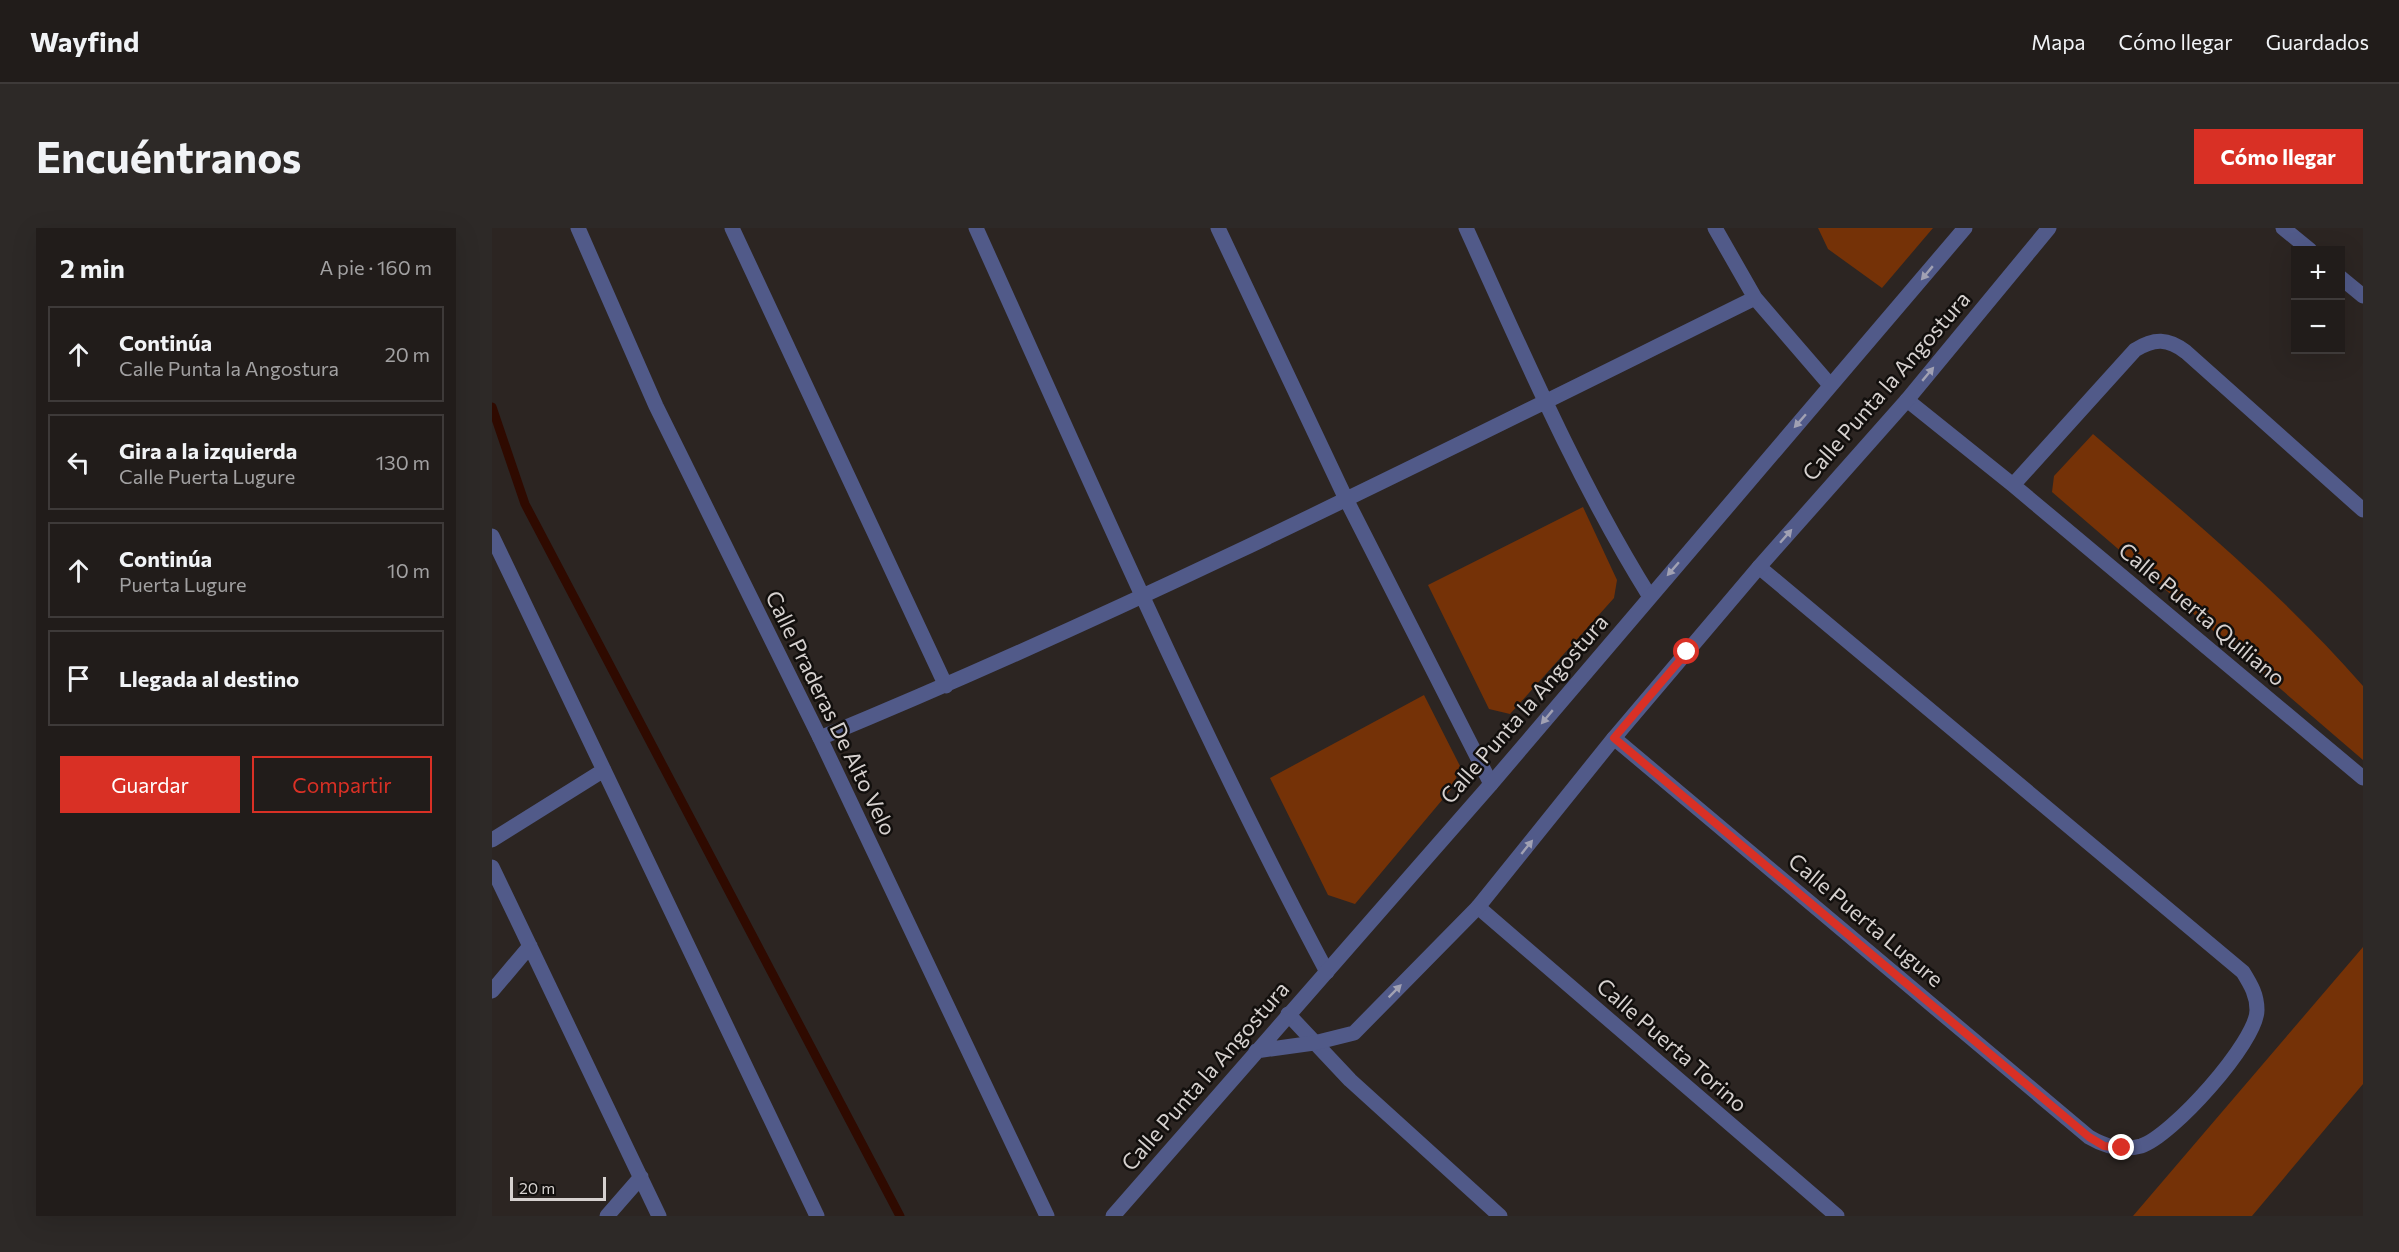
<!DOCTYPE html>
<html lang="es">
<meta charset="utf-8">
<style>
:root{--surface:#211c1a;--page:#2d2927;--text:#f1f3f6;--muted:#a2a1a2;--line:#3e3a39;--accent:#d93025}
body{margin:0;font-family:Commissioner,sans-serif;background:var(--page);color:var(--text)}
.controls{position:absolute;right:18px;top:18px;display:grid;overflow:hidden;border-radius:0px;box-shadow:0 6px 24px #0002}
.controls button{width:54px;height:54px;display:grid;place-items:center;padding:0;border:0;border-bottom:2px solid var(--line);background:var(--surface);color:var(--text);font:30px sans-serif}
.scale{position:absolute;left:18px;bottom:15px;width:96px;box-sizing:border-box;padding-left:6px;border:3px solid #d6d1cf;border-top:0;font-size:16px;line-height:21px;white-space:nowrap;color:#d6d1cf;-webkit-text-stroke:4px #120f0d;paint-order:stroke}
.stop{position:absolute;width:18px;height:18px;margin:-14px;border:4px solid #d93025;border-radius:50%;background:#fff}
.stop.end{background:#d93025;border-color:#fff;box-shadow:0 2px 6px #0008}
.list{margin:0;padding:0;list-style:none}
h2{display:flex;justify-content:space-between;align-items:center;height:78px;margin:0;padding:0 24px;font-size:26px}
h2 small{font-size:20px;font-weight:400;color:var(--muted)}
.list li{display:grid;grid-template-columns:39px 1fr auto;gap:18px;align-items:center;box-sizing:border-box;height:96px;margin:0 12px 12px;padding:0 12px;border:2px solid var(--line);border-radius:0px}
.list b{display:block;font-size:22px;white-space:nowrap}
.list p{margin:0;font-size:20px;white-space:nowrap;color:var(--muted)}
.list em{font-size:20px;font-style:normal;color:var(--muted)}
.actions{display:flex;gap:12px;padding:18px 24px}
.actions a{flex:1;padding:14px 0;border:2px solid var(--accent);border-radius:0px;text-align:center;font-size:21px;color:var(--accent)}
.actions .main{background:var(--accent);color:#fff}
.icon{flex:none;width:33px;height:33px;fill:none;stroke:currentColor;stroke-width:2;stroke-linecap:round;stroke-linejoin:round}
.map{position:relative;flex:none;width:1871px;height:988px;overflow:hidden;border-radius:0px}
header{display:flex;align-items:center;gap:36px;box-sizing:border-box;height:84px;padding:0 30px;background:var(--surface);border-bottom:2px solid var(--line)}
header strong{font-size:28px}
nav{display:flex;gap:33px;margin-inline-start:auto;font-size:21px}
.intro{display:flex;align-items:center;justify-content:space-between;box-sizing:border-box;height:144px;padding:0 36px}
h1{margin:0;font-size:42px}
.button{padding:15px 27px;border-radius:0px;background:var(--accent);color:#fff;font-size:21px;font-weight:700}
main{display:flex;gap:36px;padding:0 36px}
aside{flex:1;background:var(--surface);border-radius:0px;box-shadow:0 6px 24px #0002}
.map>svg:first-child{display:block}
.green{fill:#753207}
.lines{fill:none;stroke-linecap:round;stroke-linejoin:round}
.stream{stroke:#2f0a00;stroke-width:9}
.minor{stroke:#515a89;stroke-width:15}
.tertiary{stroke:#515a89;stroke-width:15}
.oneway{fill:#a1a1b3}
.route{stroke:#d93025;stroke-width:8}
.labels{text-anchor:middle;stroke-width:5;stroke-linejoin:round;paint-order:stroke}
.street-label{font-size:22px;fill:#d6d1cf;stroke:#120f0d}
</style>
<header>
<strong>Wayfind</strong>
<nav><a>Mapa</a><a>Cómo llegar</a><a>Guardados</a></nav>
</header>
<div class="intro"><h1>Encuéntranos</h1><a class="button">Cómo llegar</a></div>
<main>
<aside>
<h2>2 min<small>A pie · 160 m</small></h2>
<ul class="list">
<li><svg class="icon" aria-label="ahead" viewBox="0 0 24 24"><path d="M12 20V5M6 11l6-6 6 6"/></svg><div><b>Continúa</b><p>Calle Punta la Angostura</p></div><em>20 m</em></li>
<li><svg class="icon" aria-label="left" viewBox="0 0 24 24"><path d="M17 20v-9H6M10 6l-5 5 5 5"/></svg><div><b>Gira a la izquierda</b><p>Calle Puerta Lugure</p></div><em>130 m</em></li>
<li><svg class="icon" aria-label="ahead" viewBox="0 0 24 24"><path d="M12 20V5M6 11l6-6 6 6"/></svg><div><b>Continúa</b><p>Puerta Lugure</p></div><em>10 m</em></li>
<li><svg class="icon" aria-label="arrive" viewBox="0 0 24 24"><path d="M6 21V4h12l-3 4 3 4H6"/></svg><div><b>Llegada al destino</b></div></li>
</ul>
<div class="actions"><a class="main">Guardar</a><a>Compartir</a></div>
</aside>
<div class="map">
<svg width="1871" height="988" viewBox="0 0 1871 988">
<rect width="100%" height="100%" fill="#2c2522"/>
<path class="green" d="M 1326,0 L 1441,0 L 1390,60 L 1336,21 Z
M 1601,206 C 1694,286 1790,365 1871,458 L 1871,532 L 1560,264 L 1562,248 Z
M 1091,279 L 1125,352 L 1122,370 L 1018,486 L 997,481 L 936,357 Z
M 932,467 L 968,538 L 961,559 L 863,676 L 836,667 L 778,550 Z
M 1871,719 L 1871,856 L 1760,988 L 1641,988 Z"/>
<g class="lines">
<path class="stream" d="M 0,179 L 33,276 L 408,988"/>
<path class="minor" d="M 240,0 L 454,458
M 484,0 C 597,250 706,502 835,744
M 726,0 L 854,271 L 999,556
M 974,0 C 1031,125 1085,252 1158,369
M 1223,0 L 1263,70 L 1338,157
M 1415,172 L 1521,257 L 1871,550
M 1521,257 L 1643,122 C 1662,110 1676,110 1694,124 L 1871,282
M 0,308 L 325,988
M 328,510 C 646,379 955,222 1263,70
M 1122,510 L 1597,909 C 1614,919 1630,923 1649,918 C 1679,909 1765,814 1765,782 C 1765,767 1759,757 1751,744 L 1267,339
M 0,612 L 112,542
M 0,639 L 167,988
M 986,679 L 1345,988
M 0,763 L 38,718
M 796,786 L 858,852 L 1008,988
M 115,988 L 149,949"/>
<path class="tertiary" d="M 86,0 L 164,178 L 328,510 L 555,988
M 1791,0 L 1818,22
M 1848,49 L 1871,68
M 764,823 L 822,815 L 862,805 L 986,679 L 1122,510 L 1267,339 L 1415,172 L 1557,0
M 621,988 L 999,556 L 1473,0"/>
</g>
<defs><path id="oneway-solid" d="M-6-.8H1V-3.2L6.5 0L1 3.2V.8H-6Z" transform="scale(1.5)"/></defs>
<g class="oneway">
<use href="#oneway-solid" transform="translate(1435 45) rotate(130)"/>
<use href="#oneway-solid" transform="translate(1436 146) rotate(-50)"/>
<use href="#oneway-solid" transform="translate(1308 193) rotate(131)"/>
<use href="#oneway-solid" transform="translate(1294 308) rotate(-49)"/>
<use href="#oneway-solid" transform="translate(1181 341) rotate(131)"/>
<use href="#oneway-solid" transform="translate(1055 489) rotate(130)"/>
<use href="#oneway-solid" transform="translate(1035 619) rotate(-51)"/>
<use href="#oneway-solid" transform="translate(903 763) rotate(-45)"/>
</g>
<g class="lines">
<path class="route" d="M 1195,424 L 1122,510 L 1597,909 L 1612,918 L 1630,920"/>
</g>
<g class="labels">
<g class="street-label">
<text transform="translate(1394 158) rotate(-49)" y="8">Calle Punta la Angostura</text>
<text transform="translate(1710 386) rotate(40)" y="8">Calle Puerta Quiliano</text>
<text transform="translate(1032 481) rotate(-49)" y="8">Calle Punta la Angostura</text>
<text transform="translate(339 485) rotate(64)" y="8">Calle Praderas De Alto Velo</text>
<text transform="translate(1374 692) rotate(40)" y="8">Calle Puerta Lugure</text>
<text transform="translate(1180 817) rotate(41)" y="8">Calle Puerta Torino</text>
<text transform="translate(713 848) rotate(-49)" y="8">Calle Punta la Angostura</text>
</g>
</g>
</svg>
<div class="controls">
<button>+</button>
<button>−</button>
</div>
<div class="scale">20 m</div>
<div class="stop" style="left:1195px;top:424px"></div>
<div class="stop end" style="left:1630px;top:920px"></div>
</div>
</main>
